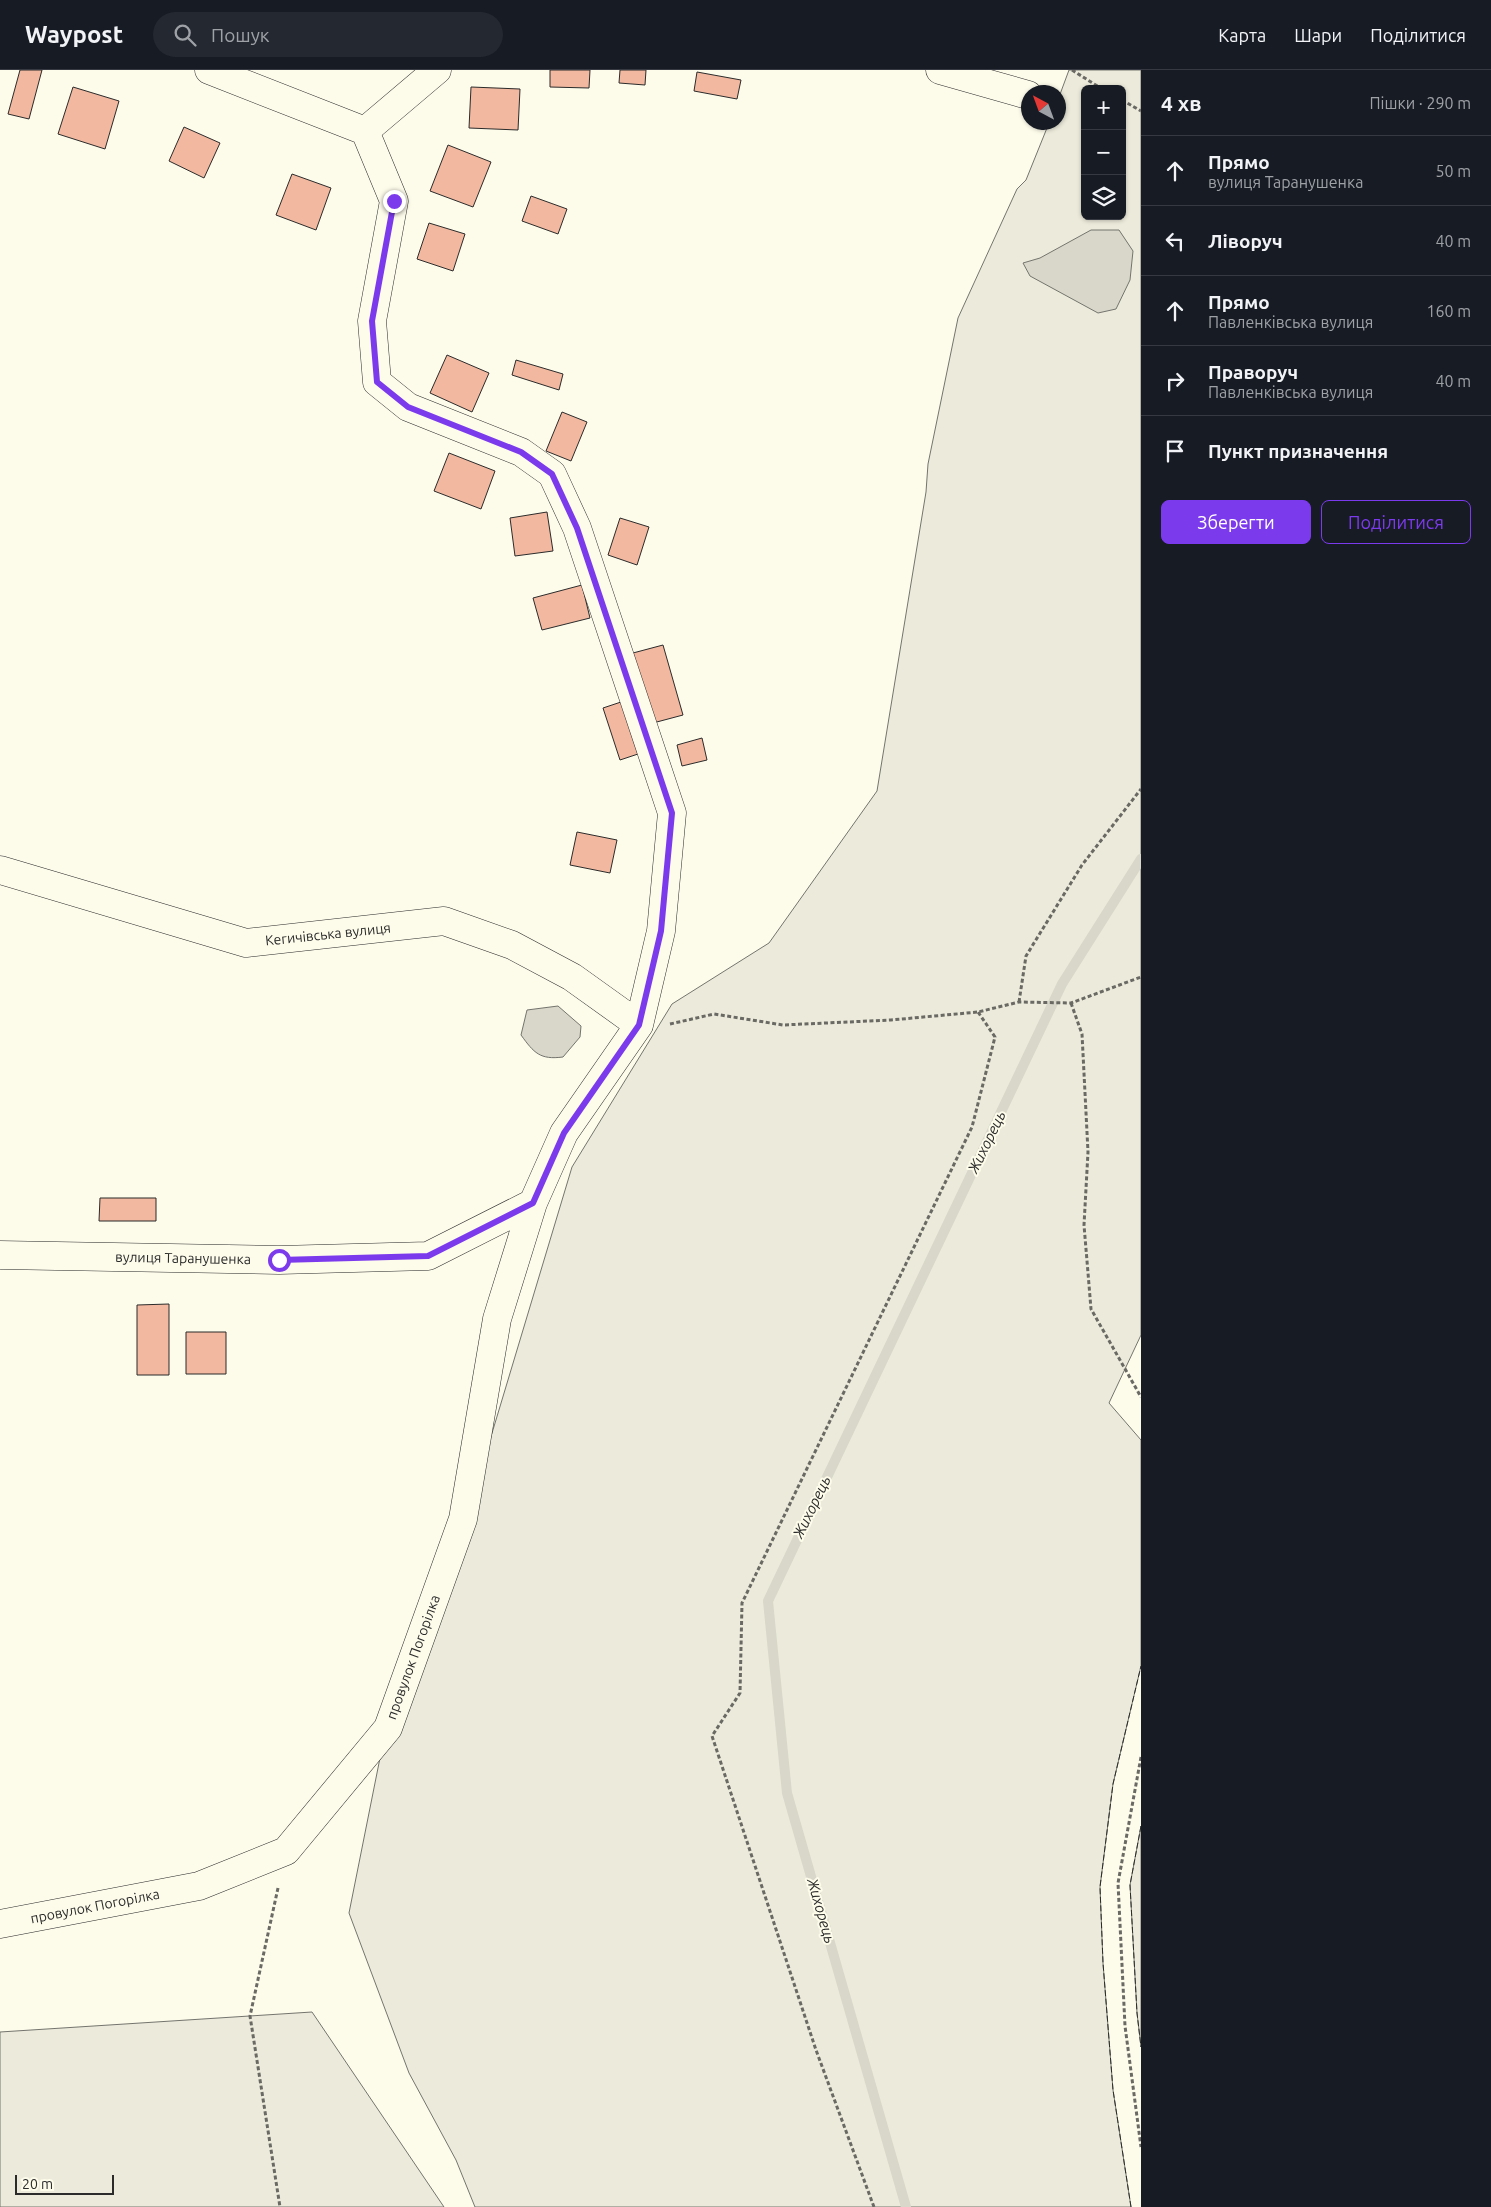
<!DOCTYPE html>
<html lang="uk">
<meta charset="utf-8">
<style>
:root{--surface:#171b24;--page:#242831;--text:#f1f3f6;--muted:#9ea1a6;--line:#363941;--accent:#7c3aed}
body{margin:0;font-family:Ubuntu,sans-serif;background:var(--page);color:var(--text)}
.controls{position:absolute;right:15px;top:15px;display:grid;overflow:hidden;border-radius:8px;box-shadow:0 1px 4px #0004}
.controls button{width:45px;height:45px;display:grid;place-items:center;padding:0;border:0;border-bottom:1px solid var(--line);background:var(--surface);color:var(--text);font:25px sans-serif}
.compass{position:absolute;left:1021px;top:15px;width:45px;height:45px;border-radius:50%;background:var(--surface);box-shadow:0 1px 4px #0004;rotate:319deg}
.scale{position:absolute;left:15px;bottom:12px;width:99px;box-sizing:border-box;padding-left:5px;border:2px solid #2b2b2b;border-top:0;font-size:14px;line-height:18px;white-space:nowrap;color:#2b2b2b;-webkit-text-stroke:4px #fdfbea;paint-order:stroke}
.stop{position:absolute;width:15px;height:15px;margin:-11px;border:4px solid #7c3aed;border-radius:50%;background:#fff}
.stop.end{background:#7c3aed;border-color:#fff;box-shadow:0 1px 5px #0008}
.list{margin:0;padding:0;list-style:none}
h2{display:flex;justify-content:space-between;align-items:center;height:65px;margin:0;padding:0 20px;font-size:21px}
h2 small{font-size:16px;font-weight:400;color:var(--muted)}
.list li{display:grid;grid-template-columns:32px 1fr auto;gap:15px;align-items:center;box-sizing:border-box;height:70px;padding:0 20px;border-top:1px solid var(--line)}
.list b{display:block;font-size:19px;white-space:nowrap}
.list p{margin:0;font-size:16px;white-space:nowrap;color:var(--muted)}
.list em{font-size:16px;font-style:normal;color:var(--muted)}
.actions{display:flex;gap:10px;padding:15px 20px}
.actions a{flex:1;padding:11px 0;border:1px solid var(--accent);border-radius:8px;text-align:center;font-size:18px;color:var(--accent)}
.actions .main{background:var(--accent);color:#fff}
.icon{flex:none;width:28px;height:28px;fill:none;stroke:currentColor;stroke-width:2;stroke-linecap:round;stroke-linejoin:round}
.map{position:relative;flex:none;width:1141px;height:2137px;overflow:hidden}
header{display:flex;align-items:center;gap:30px;box-sizing:border-box;height:70px;padding:0 25px;background:var(--surface);border-bottom:1px solid var(--line)}
header strong{font-size:24px}
nav{display:flex;gap:28px;margin-inline-start:auto;font-size:18px}
.search{width:350px;height:45px;background:var(--page);display:flex;align-items:center;gap:12px;box-sizing:border-box;padding:0 18px;border-radius:28px;color:var(--muted);font-size:19px}
main{display:flex}
aside{flex:1;background:var(--surface)}
.map>svg:first-child{display:block}
.green{fill:#ecebdb;stroke:#74746e;fill-rule:evenodd}
.water{fill:#d8d7c9;stroke:#74746e}
.lines{fill:none;stroke-linecap:round;stroke-linejoin:round}
.stream{stroke:#d8d7c9;stroke-width:10}
.building{fill:#f2b8a0;stroke:#2b2b2b}
.street-casing{stroke:#2b2b2b;stroke-width:29}
.path{stroke:#6a6964;stroke-width:3;stroke-dasharray:4 2.5;stroke-linecap:butt}
.street{stroke:#fdfbea;stroke-width:28}
.fence{stroke:#2b2b2b;stroke-width:1;stroke-dasharray:6 2.5;stroke-linecap:butt}
.route{stroke:#7c3aed;stroke-width:6}
.labels{text-anchor:middle;stroke-width:4;stroke-linejoin:round;paint-order:stroke}
.street-label{font-size:14px;fill:#2b2b2b;stroke:#fdfbea}
.water-label{font-size:15px;font-style:italic;fill:#2b2b2b;stroke:#fdfbea}
</style>
<header>
<strong>Waypost</strong>
<div class="search"><svg class="icon" aria-label="search" viewBox="0 0 24 24"><circle cx="10" cy="10" r="6"/><path d="M15 15l6 6"/></svg>Пошук</div>
<nav><a>Карта</a><a>Шари</a><a>Поділитися</a></nav>
</header>
<main>
<div class="map">
<svg width="1141" height="2137" viewBox="0 0 1141 2137">
<rect width="100%" height="100%" fill="#fdfbea"/>
<path class="green" d="M 1069,0 L 1141,0 L 1141,1265 L 1109,1333 L 1141,1370 L 1141,1596 L 1113,1714 L 1100,1817 L 1103,1893 L 1113,2020 L 1131,2137 L 475,2137 L 456,2090 L 409,2003 L 349,1843 L 381,1683 L 422,1596 L 572,1097 L 672,934 L 769,873 L 877,721 L 926,422 L 928,394 L 958,248 L 1017,119 L 1026,110 L 1049,53 L 1058,52 L 1059,27 ZM 1085,19 L 1122,19 L 1122,146 L 1085,146 Z
M 1141,1756 L 1141,1977 L 1137,1943 L 1130,1815 Z
M 312,1942 L 444,2137 L 0,2137 L 0,1962 Z"/>
<path class="water" d="M 1091,160 L 1119,160 L 1133,181 L 1130,210 L 1116,239 L 1098,243 L 1030,206 L 1023,193 L 1040,188 Z
M 558,936 L 581,956 L 580,967 L 563,987 C 540,990 534,983 521,965 L 527,940 Z"/>
<g class="lines">
<path class="stream" d="M 906,2137 L 787,1723 L 768,1531 L 1062,914 L 1141,789"/>
</g>
<path class="building" d="M 20,0 L 42,0 L 29,49 L 8,44 Z
M 550,0 L 590,0 L 589,18 L 550,17 Z
M 620,0 L 646,0 L 645,15 L 619,13 Z
M 697,2 L 741,10 L 737,29 L 694,21 Z
M 73,17 L 119,31 L 105,79 L 58,64 Z
M 471,17 L 520,19 L 518,60 L 469,58 Z
M 184,57 L 220,73 L 204,108 L 169,91 Z
M 448,75 L 491,92 L 473,137 L 430,121 Z
M 292,104 L 331,118 L 316,160 L 276,145 Z
M 531,126 L 567,139 L 558,164 L 522,151 Z
M 429,153 L 465,164 L 453,201 L 417,189 Z
M 447,285 L 489,303 L 472,342 L 430,323 Z
M 516,290 L 563,304 L 559,320 L 512,305 Z
M 562,342 L 587,352 L 571,391 L 546,381 Z
M 449,383 L 495,401 L 481,439 L 434,421 Z
M 547,442 L 553,481 L 515,486 L 510,448 Z
M 620,448 L 649,457 L 637,495 L 608,485 Z
M 582,515 L 590,548 L 542,560 L 533,528 Z
M 663,575 L 683,645 L 653,653 L 633,583 Z
M 621,632 L 638,684 L 620,690 L 603,638 Z
M 702,668 L 707,690 L 682,696 L 677,675 Z
M 577,762 L 617,770 L 610,803 L 570,795 Z
M 100,1128 L 156,1128 L 156,1151 L 99,1151 Z
M 169,1234 L 169,1305 L 137,1305 L 137,1235 Z
M 186,1262 L 226,1262 L 226,1304 L 186,1304 Z"/>
<g class="lines">
<defs>
<path id="street" d="M 940,0 L 1028,25
M 365,61 L 437,0
M 0,800 L 246,873 L 444,851 L 512,875 L 572,907 L 639,955
M 0,1185 L 279,1190 L 428,1186 L 533,1133
M 0,1854 L 199,1816 L 286,1781 L 388,1658 L 463,1449 L 497,1249 L 533,1133 L 564,1063 L 639,955 L 661,861 L 672,743 L 577,458 L 552,404 L 521,382 L 408,337 L 377,312 L 372,251 L 394,131 L 365,61 L 209,0"/>
</defs>
<use href="#street" class="street-casing"/>
<path class="path" d="M 1072,0 L 1102,19
M 1122,30 L 1141,41
M 1019,932 L 1026,886 L 1082,795 L 1141,719
M 1071,933 L 1082,964 L 1088,1082 L 1084,1155 L 1091,1239 L 1141,1327
M 670,954 L 714,944 L 783,955 L 891,950 L 978,942 L 1019,932 L 1071,933 L 1141,907
M 1141,1687 L 1118,1813 L 1125,1956 L 1141,2077
M 278,1818 L 250,1946 L 280,2137
M 874,2137 L 816,1980 L 712,1666 L 740,1623 L 742,1533 L 972,1057 L 995,967 L 978,942"/>
<use href="#street" class="street"/>
<path class="fence" d="M 1141,1756 L 1130,1815 L 1137,1943 L 1141,1977
M 1131,2137 L 1113,2020 L 1103,1893 L 1100,1817 L 1113,1714 L 1141,1596"/>
</g>
<g class="lines">
<path class="route" d="M 279,1190 L 428,1186 L 533,1133 L 564,1063 L 639,955 L 661,861 L 672,743 L 577,458 L 552,404 L 521,382 L 408,337 L 377,312 L 372,251 L 394,131"/>
</g>
<g class="labels">
<g class="street-label">
<text transform="translate(328 864) rotate(-6)" y="5">Кегичівська вулиця</text>
<text transform="translate(183 1188) rotate(1)" y="5">вулиця Таранушенка</text>
<text transform="translate(413 1587) rotate(-70)" y="5">провулок Погорілка</text>
<text transform="translate(95 1836) rotate(-11)" y="5">провулок Погорілка</text>
</g>
<g class="water-label">
<text transform="translate(987 1072) rotate(-64)" y="5">Жихорець</text>
<text transform="translate(812 1437) rotate(-64)" y="5">Жихорець</text>
<text transform="translate(821 1841) rotate(74)" y="5">Жихорець</text>
</g>
</g>
</svg>
<div class="controls">
<button>+</button>
<button>−</button>
<button><svg class="icon" aria-label="layers" viewBox="0 0 24 24"><path d="M12 4l9 5-9 5-9-5zM3 14l9 5 9-5"/></svg></button>
</div>
<svg class="compass" viewBox="-18 -18 36 36"><path d="M0-13l5 13h-10z" fill="#e53935"/><path d="M0 13l5-13h-10z" fill="#9ea1a6"/></svg>
<div class="scale">20 m</div>
<div class="stop" style="left:279px;top:1190px"></div>
<div class="stop end" style="left:394px;top:131px"></div>
</div>
<aside>
<h2>4 хв<small>Пішки · 290 m</small></h2>
<ul class="list">
<li><svg class="icon" aria-label="ahead" viewBox="0 0 24 24"><path d="M12 20V5M6 11l6-6 6 6"/></svg><div><b>Прямо</b><p>вулиця Таранушенка</p></div><em>50 m</em></li>
<li><svg class="icon" aria-label="left" viewBox="0 0 24 24"><path d="M17 20v-9H6M10 6l-5 5 5 5"/></svg><div><b>Ліворуч</b></div><em>40 m</em></li>
<li><svg class="icon" aria-label="ahead" viewBox="0 0 24 24"><path d="M12 20V5M6 11l6-6 6 6"/></svg><div><b>Прямо</b><p>Павленківська вулиця</p></div><em>160 m</em></li>
<li><svg class="icon" aria-label="right" viewBox="0 0 24 24"><path d="M7 20v-9h11M14 6l5 5-5 5"/></svg><div><b>Праворуч</b><p>Павленківська вулиця</p></div><em>40 m</em></li>
<li><svg class="icon" aria-label="arrive" viewBox="0 0 24 24"><path d="M6 21V4h12l-3 4 3 4H6"/></svg><div><b>Пункт призначення</b></div></li>
</ul>
<div class="actions"><a class="main">Зберегти</a><a>Поділитися</a></div>
</aside>
</main>
